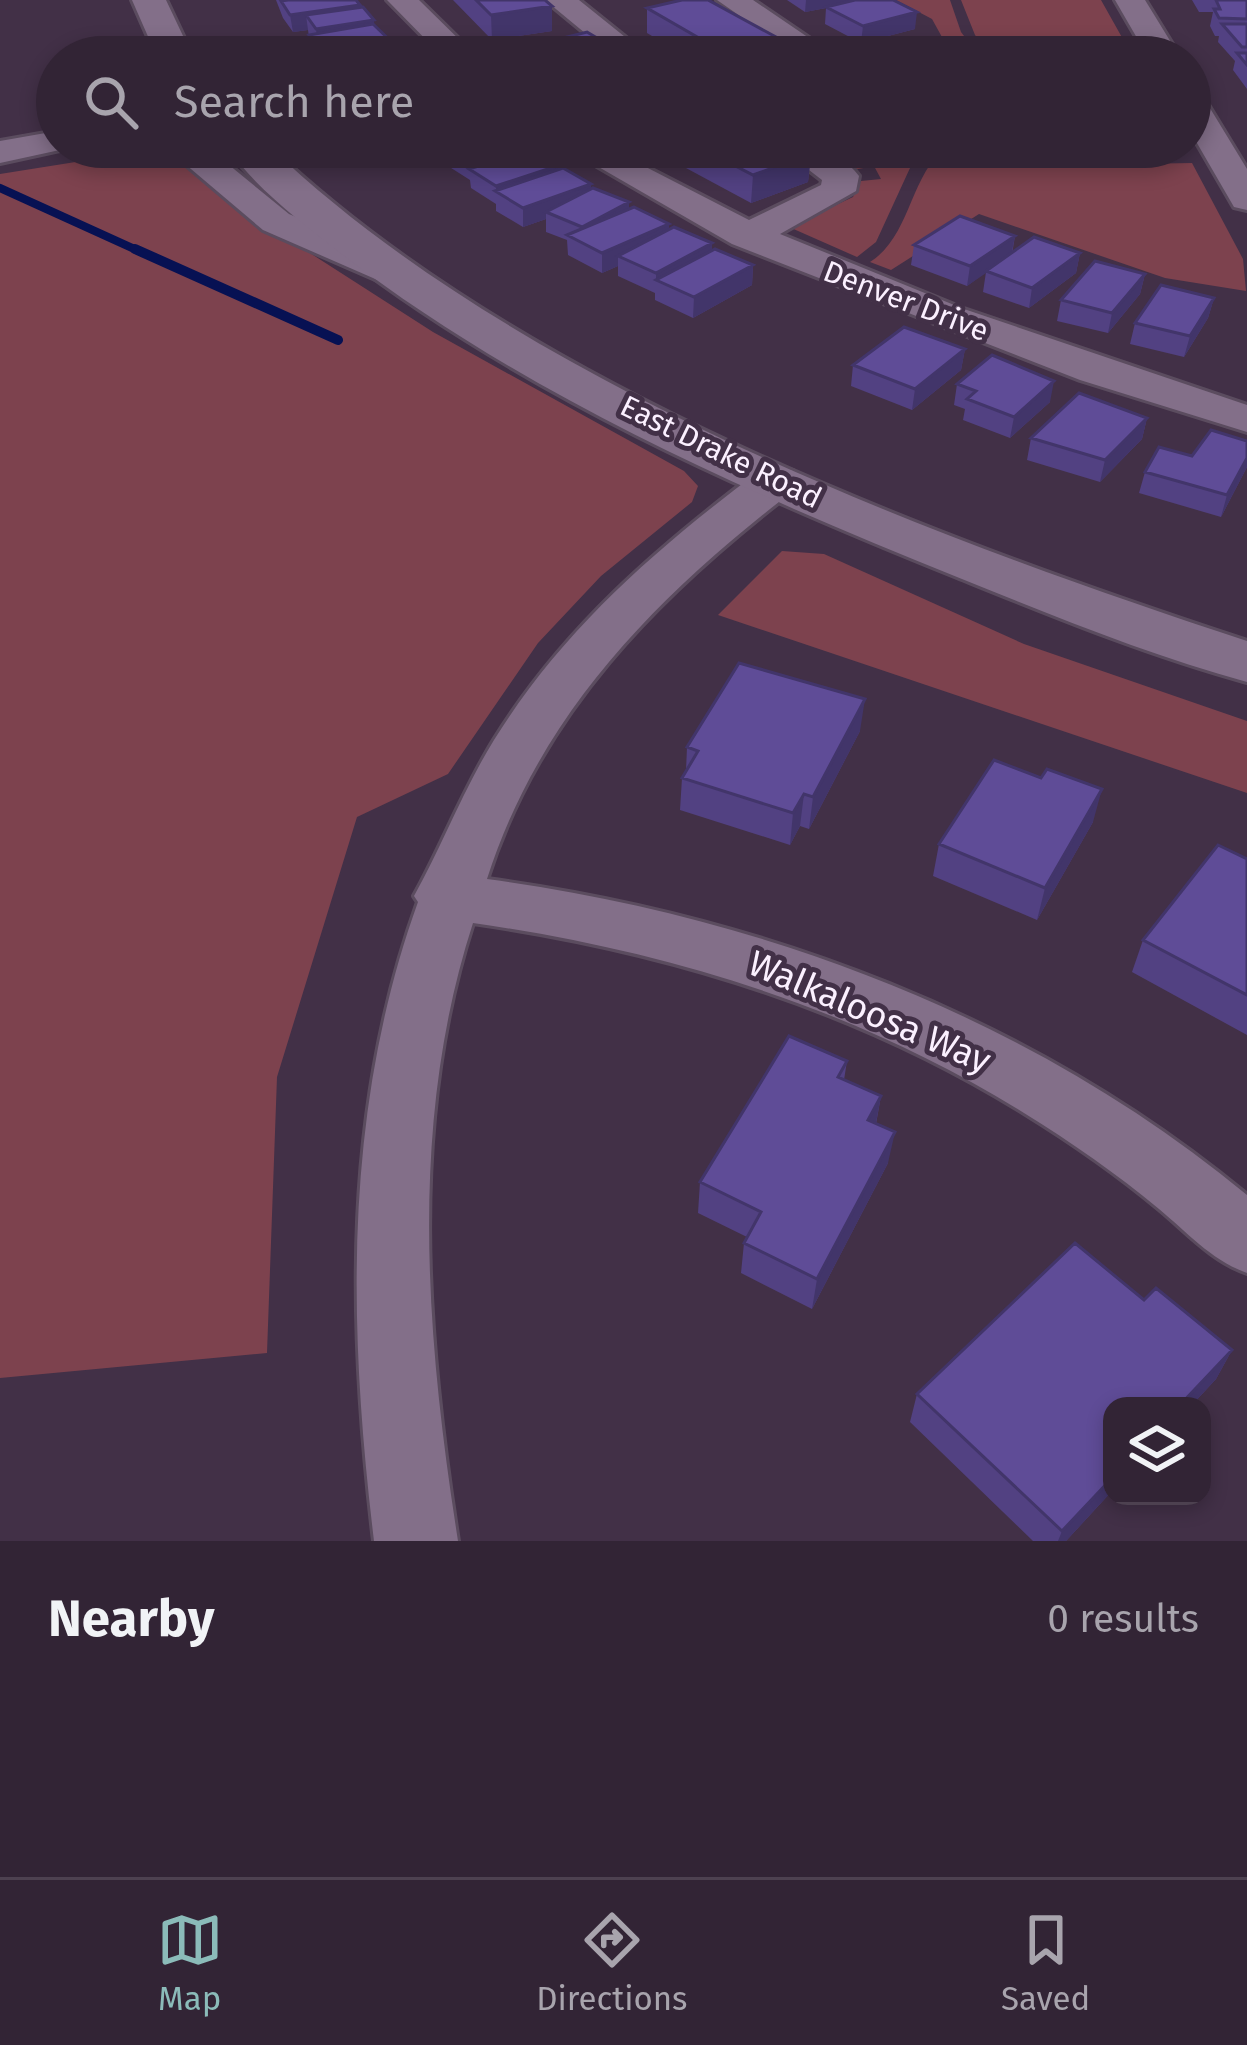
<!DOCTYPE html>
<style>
:root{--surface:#322435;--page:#3d3041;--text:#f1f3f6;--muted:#a8a4ad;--line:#4d4150;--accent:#8bbbb9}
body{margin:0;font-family:"Fira Sans",sans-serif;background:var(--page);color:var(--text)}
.controls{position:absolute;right:36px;bottom:36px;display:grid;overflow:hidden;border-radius:24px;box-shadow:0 6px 18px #0003}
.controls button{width:108px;height:108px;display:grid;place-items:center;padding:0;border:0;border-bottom:3px solid var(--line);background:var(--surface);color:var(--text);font:60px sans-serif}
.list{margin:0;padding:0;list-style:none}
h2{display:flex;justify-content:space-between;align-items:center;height:156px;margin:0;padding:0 48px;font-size:51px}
h2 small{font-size:39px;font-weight:400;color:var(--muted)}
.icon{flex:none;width:66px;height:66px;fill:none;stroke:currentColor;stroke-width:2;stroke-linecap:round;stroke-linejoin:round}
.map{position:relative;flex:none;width:1247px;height:1541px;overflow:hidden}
.search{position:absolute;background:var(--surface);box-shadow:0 6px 18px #0003;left:36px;right:36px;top:36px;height:132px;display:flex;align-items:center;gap:30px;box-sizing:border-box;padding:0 42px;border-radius:66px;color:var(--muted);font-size:45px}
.sheet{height:336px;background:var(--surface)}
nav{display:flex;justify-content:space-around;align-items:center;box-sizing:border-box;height:168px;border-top:3px solid var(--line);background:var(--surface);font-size:33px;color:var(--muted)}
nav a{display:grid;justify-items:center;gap:6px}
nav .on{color:var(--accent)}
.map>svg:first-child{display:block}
.green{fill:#7d424e}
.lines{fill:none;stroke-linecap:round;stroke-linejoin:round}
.stream-far1{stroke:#071153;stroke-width:8}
.stream{stroke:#071153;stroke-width:10}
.street-casing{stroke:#5b4c5f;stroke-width:6}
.secondary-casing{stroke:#5b4c5f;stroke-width:6}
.street{fill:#836f89;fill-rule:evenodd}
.secondary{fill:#836f89;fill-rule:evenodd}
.wall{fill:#524182}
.shaded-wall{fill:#42356a}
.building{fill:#5f4c97;stroke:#42356a;stroke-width:3}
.labels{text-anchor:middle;stroke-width:10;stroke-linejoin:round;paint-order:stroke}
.far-street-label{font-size:30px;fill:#fbf0ff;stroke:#423047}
.street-label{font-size:36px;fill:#fbf0ff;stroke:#423047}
</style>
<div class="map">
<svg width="1247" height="1541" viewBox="0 0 1247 1541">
<rect width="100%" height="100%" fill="#423047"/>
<path class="green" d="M 896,0 L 950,0 L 961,32 L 980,57 L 953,57 L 932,19 Z
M 961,0 L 1101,0 L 1133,57 L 993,57 L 975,35 Z
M 912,147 L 929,147 L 910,168 L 876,242 L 857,257 L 789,227 L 853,197 L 861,181 L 881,179 L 874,166 L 853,170 L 845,161 L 887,159 Z
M 946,147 L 1137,164 L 1192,163 L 1243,259 L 1246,291 L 1165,278 L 979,214 L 891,270 L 870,262 C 911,236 909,177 946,147 Z
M 151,150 L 185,157 L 271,228 L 433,332 L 684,471 L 698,486 L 692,502 L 601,576 L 538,643 L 448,774 L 357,817 L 277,1077 L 267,1353 L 0,1378 L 0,174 Z
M 782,551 L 824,554 L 1024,644 L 1247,721 L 1247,793 L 718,615 Z"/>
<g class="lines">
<path class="stream-far1" d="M 0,188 L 141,252"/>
<path class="stream" d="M 135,249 L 338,340"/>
<defs>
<path id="street" d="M 387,0 L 419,0 L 477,57 L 443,57 Z
M 545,0 L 579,0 L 650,57 L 614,57 Z
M 717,0 L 753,0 L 837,57 L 799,57 Z
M 1115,0 L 1145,0 L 1180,57 L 1148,57 Z
M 1190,92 L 1202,95 L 1247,169 L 1247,210 L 1234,207 L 1190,131 Z
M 57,131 L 57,147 L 69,148 L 0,163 L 0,141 Z
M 165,147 L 207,147 L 289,214 L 417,269 L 423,277 L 417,285 L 389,285 L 263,230 Z
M 564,147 L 607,147 L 749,220 L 821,185 L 822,180 L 779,147 C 810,147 838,148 859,176 L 856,191 L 780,234 L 964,309 L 1247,405 L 1247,432 L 1080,380 L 732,244 Z
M 776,467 L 793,471 L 799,481 L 793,491 C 658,595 540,713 487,879 C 762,916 1032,1017 1247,1195 L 1247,1273 C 1211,1260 1188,1233 1159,1209 C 1117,1174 1071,1142 1024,1113 C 855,1008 668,951 473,923 C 408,1123 426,1337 458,1541 L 374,1541 C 348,1325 343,1110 418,902 L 414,896 C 442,846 463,790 494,740 C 563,629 656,549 759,471 Z"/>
<path id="secondary" d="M 132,0 L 166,0 L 193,57 L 157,57 Z
M 227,147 L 270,147 C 518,383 925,535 1247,641 L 1247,682 C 1148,655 1051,615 957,577 C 743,491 523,394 339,252 C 301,222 255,188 227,147 Z"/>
</defs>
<use href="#street" class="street-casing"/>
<use href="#secondary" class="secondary-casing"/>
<use href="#street" class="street"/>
<use href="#secondary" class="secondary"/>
</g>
<path class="wall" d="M 276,0 L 356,0 L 360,7 L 374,20 L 374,25 L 403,53 L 403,57 L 315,57 L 311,52 L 308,30 L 293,32 L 283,18 Z
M 453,0 L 545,0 L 552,6 L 552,31 L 492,40 Z
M 787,0 L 893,0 L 915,29 L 861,43 L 825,24 L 826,8 L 805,12 Z
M 1192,0 L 1247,0 L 1247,89 L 1233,70 L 1235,61 L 1218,42 L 1219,36 L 1215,36 L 1210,26 L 1213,12 L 1199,12 Z
M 647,8 L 800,50 L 799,57 L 687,57 L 647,33 Z
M 530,46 L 629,57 L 531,57 Z
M 407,147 L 528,147 L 529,150 L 560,165 L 560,169 L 591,189 L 629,209 L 669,224 L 669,230 L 712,243 L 712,251 L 753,265 L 752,285 L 693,318 L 655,300 L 655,293 L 618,276 L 618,266 L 602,273 L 568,255 L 567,240 L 546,232 L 546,219 L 523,227 L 496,211 L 496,204 L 471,188 L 470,180 L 448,166 L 447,161 L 433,166 L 407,152 Z
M 647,147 L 796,147 L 811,154 L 808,182 L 751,203 Z
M 846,147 L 901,147 L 872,159 Z
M 1015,236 L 1012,254 L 1080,253 L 1076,273 L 1029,308 L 983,292 L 986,272 L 967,286 L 911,265 L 914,245 Z
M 1145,274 L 1140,294 L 1108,333 L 1057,321 L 1061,300 Z
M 1214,298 L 1208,318 L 1184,357 L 1130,344 L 1135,323 Z
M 965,349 L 961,370 L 912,410 L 851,386 L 853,365 Z
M 957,384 L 1050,402 L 1010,438 L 963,420 L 965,409 L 954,405 Z
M 1147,418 L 1142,439 L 1100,482 L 1027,460 L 1031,438 Z
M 1247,441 L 1247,467 L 1221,517 L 1139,493 L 1145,472 Z
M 860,731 L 809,829 L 800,826 L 790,845 L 680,810 L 682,778 L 686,771 L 687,747 Z
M 1041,778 L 1093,822 L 1037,920 L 933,876 L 939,844 Z
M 1247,859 L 1247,1035 L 1132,972 L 1143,940 Z
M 847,1061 L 844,1080 L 881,1096 L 876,1124 L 888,1163 L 812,1309 L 741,1273 L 744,1243 L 747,1237 L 698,1213 L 700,1182 Z
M 1144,1300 L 1232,1350 L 1216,1379 L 1191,1406 L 1112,1406 L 1112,1491 L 1066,1541 L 1033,1541 L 910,1422 L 917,1394 Z"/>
<path class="shaded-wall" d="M 806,0 L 858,0 L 858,2 L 805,12 Z
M 360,5 L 362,22 L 306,15 L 308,30 L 293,32 L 290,15 Z
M 552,6 L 552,31 L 492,40 L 491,15 Z
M 917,12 L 915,29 L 861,43 L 863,26 Z
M 374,20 L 375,38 L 318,46 L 316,29 Z
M 800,50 L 799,57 L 773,57 Z
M 431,147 L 486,147 L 446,147 L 447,161 L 433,166 Z
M 522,147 L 528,147 L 529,164 L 472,171 L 471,163 Z
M 873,147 L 901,147 L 872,159 Z
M 811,154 L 808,182 L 751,203 L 753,175 Z
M 560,165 L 560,184 L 496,192 L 496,186 Z
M 591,184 L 591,203 L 546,212 L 546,219 L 523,227 L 523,208 Z
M 629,202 L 629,221 L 582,243 L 582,227 Z
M 669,224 L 669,243 L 618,256 L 618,266 L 602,273 L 602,253 Z
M 1015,236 L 1011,256 L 967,286 L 970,266 Z
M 712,243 L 712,263 L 656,280 L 656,273 Z
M 1080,253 L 1076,273 L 1029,308 L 1032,288 Z
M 753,265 L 752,285 L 693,318 L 694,297 Z
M 1145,274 L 1140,294 L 1108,333 L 1112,313 Z
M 1214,298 L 1208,318 L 1184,357 L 1190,336 Z
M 965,349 L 961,370 L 912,410 L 915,389 Z
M 1054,381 L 1050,402 L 1010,438 L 1014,417 Z
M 1147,418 L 1142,439 L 1100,482 L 1105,460 Z
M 1247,458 L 1247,467 L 1221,517 L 1227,495 Z
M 865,699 L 860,731 L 809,829 L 813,797 Z
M 1102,789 L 1093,822 L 1037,920 L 1045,888 Z
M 804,794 L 800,826 L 790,845 L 793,813 Z
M 881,1096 L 875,1128 L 868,1120 Z
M 895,1132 L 888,1163 L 812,1309 L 817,1279 Z
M 1232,1350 L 1216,1379 L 1191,1406 L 1179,1406 Z
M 1112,1478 L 1112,1491 L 1066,1541 L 1058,1541 L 1062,1531 Z"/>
<path class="building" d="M 288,0 L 356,0 L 360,5 L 290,15 L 281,1 Z
M 476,0 L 545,0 L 552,6 L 491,15 Z
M 682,0 L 708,0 L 800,50 L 773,57 L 732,57 L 647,8 Z
M 855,0 L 893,0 L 917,12 L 863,26 L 826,7 Z
M 1216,0 L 1247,0 L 1247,19 L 1219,18 L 1214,9 L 1220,9 Z
M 363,7 L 374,20 L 316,29 L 306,15 Z
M 373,24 L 403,53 L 387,57 L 319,57 L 316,54 L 370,41 L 321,49 L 309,35 Z
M 1222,24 L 1247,24 L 1247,47 L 1242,47 Z
M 587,32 L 629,57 L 548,57 L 530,46 Z
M 1237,53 L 1247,53 L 1247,65 Z
M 446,147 L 522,147 L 471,163 Z
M 699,147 L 796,147 L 811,154 L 753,175 Z
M 533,149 L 560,165 L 496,186 L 469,169 Z
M 563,168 L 591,184 L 523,208 L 495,191 Z
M 593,188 L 629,202 L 582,227 L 546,212 Z
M 634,207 L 669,224 L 602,253 L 567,235 Z
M 960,216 L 1015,236 L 970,266 L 914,245 Z
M 674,227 L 712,243 L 656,273 L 618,256 Z
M 1034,237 L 1080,253 L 1032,288 L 986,271 Z
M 715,249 L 753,265 L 694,297 L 656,280 Z
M 1095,261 L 1145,274 L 1112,313 L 1061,300 Z
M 1161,285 L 1214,298 L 1190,336 L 1135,323 Z
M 904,327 L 965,349 L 915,389 L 853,365 Z
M 992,355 L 1054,381 L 1014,417 L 967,399 L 976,391 L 957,384 Z
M 1079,393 L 1147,418 L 1105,460 L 1031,438 Z
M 1211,430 L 1247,441 L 1247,458 L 1227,495 L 1145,472 L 1159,447 L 1192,456 Z
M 739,663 L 865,699 L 813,797 L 804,794 L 793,813 L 682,778 L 698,751 L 687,747 Z
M 994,760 L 1041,778 L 1047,769 L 1102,789 L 1045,888 L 939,844 Z
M 1218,845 L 1247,859 L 1247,995 L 1143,940 Z
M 789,1036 L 847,1061 L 838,1077 L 881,1096 L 868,1120 L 895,1132 L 817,1279 L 744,1243 L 761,1212 L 700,1182 Z
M 1075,1243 L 1144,1300 L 1156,1288 L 1232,1350 L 1179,1406 L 1112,1406 L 1112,1478 L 1062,1531 L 917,1394 Z"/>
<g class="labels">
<g class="far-street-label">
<text transform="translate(906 301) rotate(21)" y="10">Denver Drive</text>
<text transform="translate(721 452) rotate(26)" y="10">East Drake Road</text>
</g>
<g class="street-label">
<text transform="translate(870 1011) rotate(23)" y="13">Walkaloosa Way</text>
</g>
</g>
</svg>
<div class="controls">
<button><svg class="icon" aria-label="layers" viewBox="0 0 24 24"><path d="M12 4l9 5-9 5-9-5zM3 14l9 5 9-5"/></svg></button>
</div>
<div class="search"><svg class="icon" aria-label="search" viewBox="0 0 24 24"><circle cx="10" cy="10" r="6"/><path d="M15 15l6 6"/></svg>Search here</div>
</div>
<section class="sheet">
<h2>Nearby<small>0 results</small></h2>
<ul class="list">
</ul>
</section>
<nav>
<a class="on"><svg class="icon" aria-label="map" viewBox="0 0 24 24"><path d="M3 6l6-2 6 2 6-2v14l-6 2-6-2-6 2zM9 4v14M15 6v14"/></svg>Map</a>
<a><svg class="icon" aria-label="directions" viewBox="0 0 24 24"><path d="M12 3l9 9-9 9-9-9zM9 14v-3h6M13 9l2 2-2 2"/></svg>Directions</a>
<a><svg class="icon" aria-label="saved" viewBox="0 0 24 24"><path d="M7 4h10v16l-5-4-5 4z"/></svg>Saved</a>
</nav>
